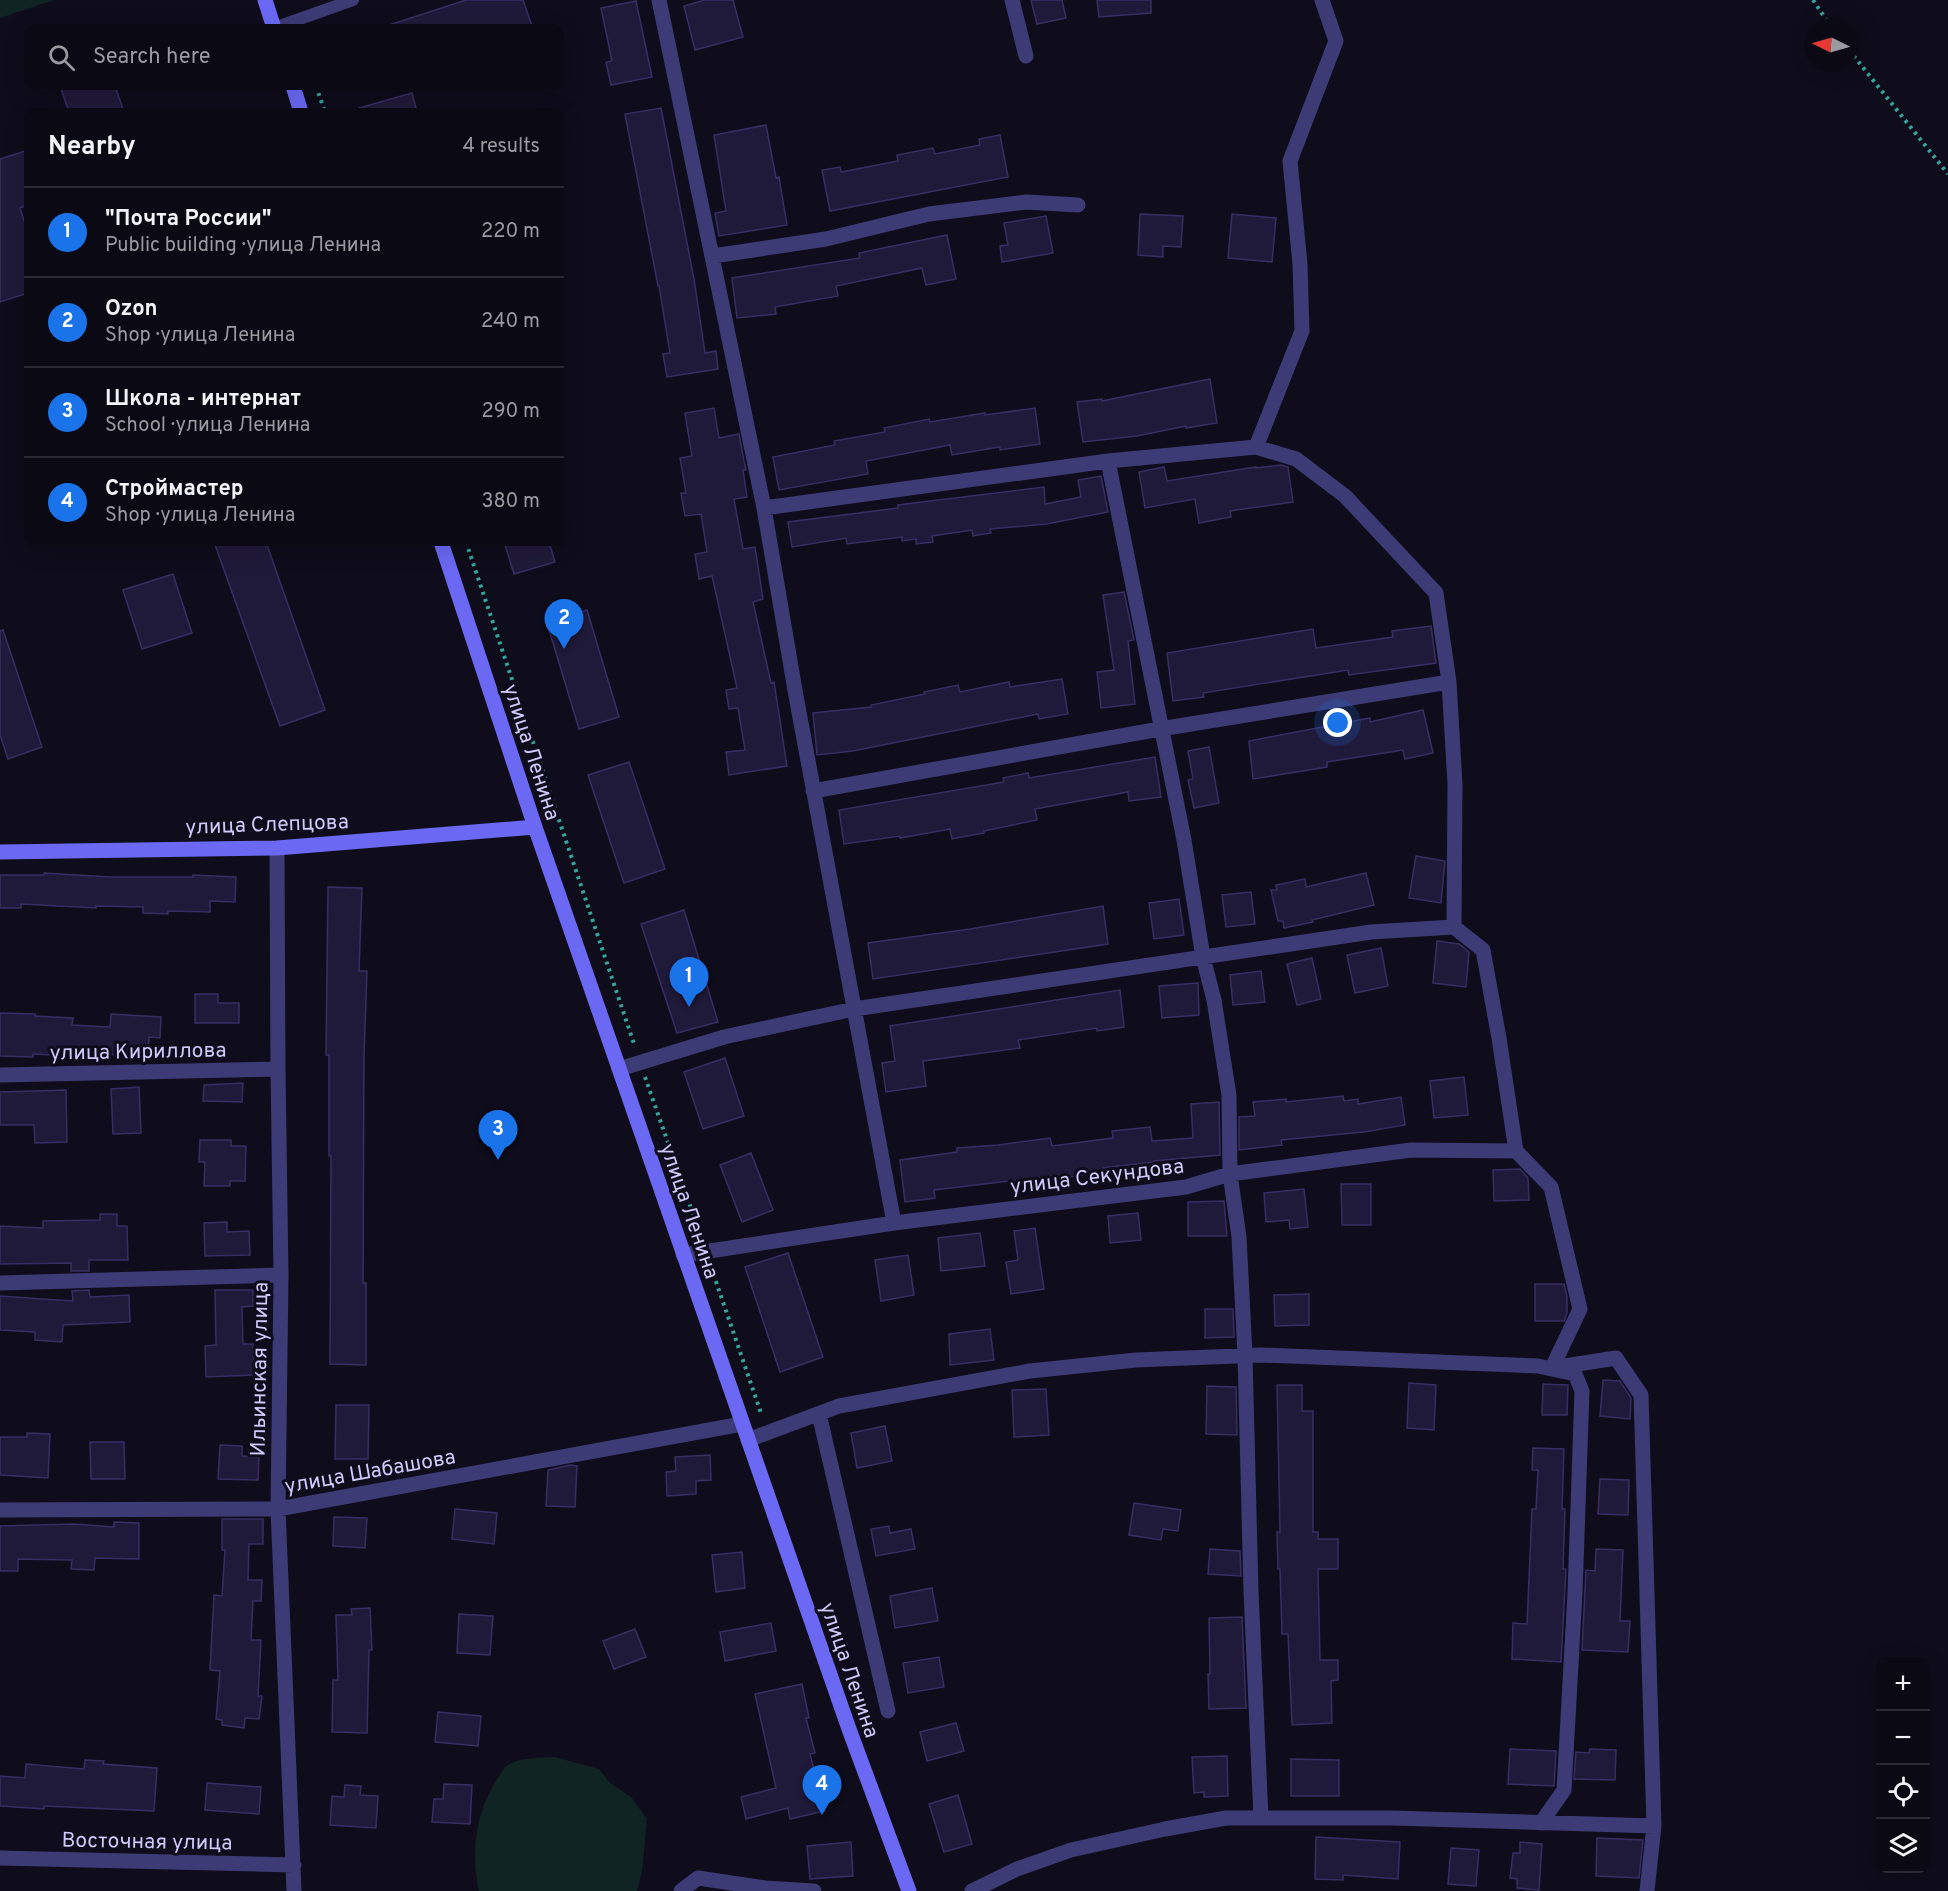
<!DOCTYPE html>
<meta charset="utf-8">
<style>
:root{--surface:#0b0914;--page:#191722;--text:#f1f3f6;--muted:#9a9aa0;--line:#2b2a34;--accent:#1a73e8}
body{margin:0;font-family:Overpass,sans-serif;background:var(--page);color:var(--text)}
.controls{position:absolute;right:18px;bottom:18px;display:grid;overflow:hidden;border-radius:12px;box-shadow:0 6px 24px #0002}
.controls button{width:54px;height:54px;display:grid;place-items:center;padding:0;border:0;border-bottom:2px solid var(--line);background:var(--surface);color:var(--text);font:30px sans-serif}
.compass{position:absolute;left:1804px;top:18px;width:54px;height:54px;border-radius:50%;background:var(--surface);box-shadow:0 6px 24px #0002;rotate:275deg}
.you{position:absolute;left:1338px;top:723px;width:21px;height:21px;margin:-15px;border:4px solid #fff;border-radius:50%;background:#1a73e8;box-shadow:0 0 0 9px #1a73e833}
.badge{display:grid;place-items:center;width:39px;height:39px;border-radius:50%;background:var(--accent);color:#fff;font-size:20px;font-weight:700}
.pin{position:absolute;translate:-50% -50px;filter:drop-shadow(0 2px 3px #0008)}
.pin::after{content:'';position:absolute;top:32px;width:21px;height:18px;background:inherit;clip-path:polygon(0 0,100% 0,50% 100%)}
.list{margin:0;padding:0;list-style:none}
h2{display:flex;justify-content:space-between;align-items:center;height:78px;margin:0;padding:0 24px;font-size:26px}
h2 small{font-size:20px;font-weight:400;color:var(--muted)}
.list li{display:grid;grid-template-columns:39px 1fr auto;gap:18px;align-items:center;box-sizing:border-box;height:90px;padding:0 24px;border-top:2px solid var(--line)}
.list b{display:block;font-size:22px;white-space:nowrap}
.list p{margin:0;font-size:20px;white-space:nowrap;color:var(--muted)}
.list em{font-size:20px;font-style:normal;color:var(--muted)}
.icon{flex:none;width:33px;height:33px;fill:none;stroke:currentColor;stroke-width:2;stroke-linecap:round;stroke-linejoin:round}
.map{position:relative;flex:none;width:1948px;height:1891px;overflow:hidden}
.search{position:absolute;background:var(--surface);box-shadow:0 6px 24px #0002;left:24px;top:24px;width:540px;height:66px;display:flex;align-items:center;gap:15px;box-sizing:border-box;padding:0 21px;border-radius:12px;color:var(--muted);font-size:22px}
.panel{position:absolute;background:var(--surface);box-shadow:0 6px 24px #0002;left:24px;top:108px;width:540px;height:438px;border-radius:12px}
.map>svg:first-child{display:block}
.green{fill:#102423}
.building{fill:#201a3a;stroke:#382e64;stroke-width:1.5}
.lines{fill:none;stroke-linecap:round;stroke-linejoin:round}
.path{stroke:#36a49c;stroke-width:4;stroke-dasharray:3 4.5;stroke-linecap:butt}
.lane{stroke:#3d3b76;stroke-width:12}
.street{stroke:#3d3b76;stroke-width:15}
.secondary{stroke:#6b69f3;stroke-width:15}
.labels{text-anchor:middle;stroke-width:6;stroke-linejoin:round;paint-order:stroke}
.street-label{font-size:21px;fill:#cfcafb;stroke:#0f0c1b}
</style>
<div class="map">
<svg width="1948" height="1891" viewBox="0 0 1948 1891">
<rect width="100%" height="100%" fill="#0f0c1b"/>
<path class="green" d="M 0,0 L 54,0 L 0,18 Z
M 555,1757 L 599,1769 L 610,1783 L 631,1797 L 647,1819 L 642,1872 L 637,1891 L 479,1891 C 470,1853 476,1812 497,1779 C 500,1776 502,1770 505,1767 C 517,1757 540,1758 555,1757 Z"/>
<path class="building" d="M 466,0 L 523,0 L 532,26 L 522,28 L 389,28 L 389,25 Z
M 705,0 L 733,0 L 743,37 L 695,50 L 684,6 Z
M 1031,0 L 1062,0 L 1066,18 L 1037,24 Z
M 1097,0 L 1151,0 L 1151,13 L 1099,17 Z
M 636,1 L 652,77 L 611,85 L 606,62 L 612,61 L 601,8 Z
M 60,86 L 115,86 L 124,112 L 69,112 Z
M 412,93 L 417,112 L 360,112 L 359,108 Z
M 661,108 L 694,279 L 705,353 L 716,351 L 718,369 L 667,377 L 663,354 L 670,353 L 659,286 L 658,286 L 625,114 Z
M 766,125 L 776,178 L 779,177 L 787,225 L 719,236 L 715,213 L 726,211 L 714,135 Z
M 1000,135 L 1008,177 L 830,211 L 822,170 L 840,167 L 841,172 L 898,161 L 897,155 L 933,148 L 935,154 L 980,145 L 979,139 Z
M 28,150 L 28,205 L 20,208 L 28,233 L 28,293 L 0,302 L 0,159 Z
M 1140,214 L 1183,216 L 1181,247 L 1163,246 L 1163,257 L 1138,255 Z
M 1232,214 L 1276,218 L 1272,262 L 1228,258 Z
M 1046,216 L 1053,253 L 1002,262 L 1000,246 L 1008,245 L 1004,223 Z
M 947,235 L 956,279 L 926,285 L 922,268 L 836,286 L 838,296 L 775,307 L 776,314 L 737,318 L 732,278 L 860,258 L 859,253 Z
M 1210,379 L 1217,423 L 1186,428 L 1186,426 L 1137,436 L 1083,442 L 1077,402 L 1102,399 L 1102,401 Z
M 714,408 L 719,438 L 739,434 L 744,461 L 746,470 L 743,470 L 747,497 L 734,499 L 743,549 L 755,547 L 763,599 L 753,602 L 771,683 L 774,682 L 787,766 L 729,775 L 726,752 L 745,750 L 738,708 L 729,709 L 726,690 L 737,688 L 712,576 L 699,579 L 695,554 L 707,552 L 701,514 L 685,516 L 681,493 L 686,493 L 680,458 L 692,456 L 685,413 Z
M 1035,408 L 1040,444 L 1000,450 L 1000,447 L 952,455 L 950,445 L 866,461 L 868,474 L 779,490 L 773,457 L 835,445 L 834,441 L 885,432 L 884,428 L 929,419 L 930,422 L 985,413 L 985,415 Z
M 1281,465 L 1288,467 L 1293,502 L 1230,511 L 1231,517 L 1199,523 L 1195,499 L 1145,508 L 1139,472 L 1164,467 L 1167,481 L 1256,467 L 1256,468 Z
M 1101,476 L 1108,512 L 1047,524 L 990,529 L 991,533 L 973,536 L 972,530 L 932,536 L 933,542 L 916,544 L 916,539 L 902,541 L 902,537 L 847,544 L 846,538 L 792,547 L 788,522 L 898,508 L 898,505 L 1044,487 L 1045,504 L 1081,497 L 1078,480 Z
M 214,542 L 266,542 L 325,710 L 280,726 Z
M 504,542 L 549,542 L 555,562 L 514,574 Z
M 173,574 L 192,633 L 142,649 L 123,590 Z
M 1124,592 L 1134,640 L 1128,641 L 1135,704 L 1101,708 L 1097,672 L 1114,670 L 1103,595 Z
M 587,610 L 619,717 L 579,729 L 547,623 Z
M 1431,626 L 1436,663 L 1349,675 L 1348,670 L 1203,693 L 1204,697 L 1173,701 L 1167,653 L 1313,629 L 1316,648 L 1393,637 L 1392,631 Z
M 3,630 L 42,747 L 8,759 L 0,735 L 0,631 Z
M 1062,679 L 1068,714 L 1039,719 L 1038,714 L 853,751 L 817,755 L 813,713 L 871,707 L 871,705 L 925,694 L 924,692 L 958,685 L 960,692 L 1009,682 L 1010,687 Z
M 1423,710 L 1433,753 L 1405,759 L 1403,750 L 1327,762 L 1327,767 L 1253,779 L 1249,741 L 1370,718 L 1370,722 Z
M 1209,747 L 1219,803 L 1194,808 L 1188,780 L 1193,779 L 1188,751 Z
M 1155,757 L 1161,797 L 1129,801 L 1128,792 L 1035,809 L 1037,820 L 984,831 L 984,833 L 952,839 L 950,829 L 900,838 L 900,836 L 844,844 L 839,810 L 1004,782 L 1003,778 L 1028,773 L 1029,778 Z
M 629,762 L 665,869 L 624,883 L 588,775 Z
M 1416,856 L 1445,861 L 1441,903 L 1409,898 Z
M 44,873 L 110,877 L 193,877 L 193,875 L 236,877 L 235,902 L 210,901 L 210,912 L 168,911 L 168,914 L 143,913 L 143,907 L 96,906 L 96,908 L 21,904 L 21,908 L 0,908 L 0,875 L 44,875 Z
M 1366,873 L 1374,905 L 1312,920 L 1313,922 L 1284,928 L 1283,921 L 1278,921 L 1271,890 L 1277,890 L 1276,885 L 1305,879 L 1306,887 Z
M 328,887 L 362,888 L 359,971 L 367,971 L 364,1056 L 363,1283 L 366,1283 L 366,1365 L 330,1364 L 331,1156 L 329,1156 L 329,1055 L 326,1055 Z
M 1251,892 L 1255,924 L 1226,927 L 1222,895 Z
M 1179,899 L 1184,935 L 1154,939 L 1149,903 Z
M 1103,906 L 1108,944 L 873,979 L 868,943 L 970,929 Z
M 684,910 L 718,1022 L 677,1033 L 641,924 Z
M 1437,941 L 1459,944 L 1469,952 L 1466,987 L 1433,983 Z
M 1381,948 L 1388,986 L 1355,993 L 1347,955 Z
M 1312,958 L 1321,999 L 1297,1005 L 1287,964 Z
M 1261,971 L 1265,1002 L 1233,1005 L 1230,975 Z
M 1198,983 L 1199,1015 L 1162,1018 L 1159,986 Z
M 1120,990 L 1124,1027 L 1097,1031 L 1097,1028 L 1018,1040 L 1020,1048 L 923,1061 L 926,1086 L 886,1092 L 882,1063 L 895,1061 L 890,1026 Z
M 195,994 L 218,994 L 218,1003 L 239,1003 L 239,1023 L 195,1023 Z
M 0,1013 L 35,1014 L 35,1016 L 73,1018 L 72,1025 L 110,1027 L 111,1014 L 161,1017 L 160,1038 L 149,1037 L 148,1057 L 90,1053 L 90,1057 L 33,1054 L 33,1057 L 0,1056 Z
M 725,1058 L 744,1116 L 703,1129 L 684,1072 Z
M 1464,1077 L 1468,1115 L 1434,1118 L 1430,1081 Z
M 243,1083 L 242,1102 L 203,1101 L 204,1085 Z
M 139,1087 L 141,1133 L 113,1134 L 111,1089 Z
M 66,1090 L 67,1142 L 35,1143 L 34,1125 L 0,1125 L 0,1092 Z
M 1343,1096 L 1344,1101 L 1358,1099 L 1358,1104 L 1401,1097 L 1405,1125 L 1364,1132 L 1281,1140 L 1282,1145 L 1239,1150 L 1239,1117 L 1255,1116 L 1253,1102 L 1286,1099 L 1286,1102 Z
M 1219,1102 L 1220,1155 L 1154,1161 L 1154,1162 L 1103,1168 L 1104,1172 L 1070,1177 L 1069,1174 L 934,1190 L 935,1198 L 905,1202 L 900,1160 L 957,1152 L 957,1148 L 998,1145 L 1050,1138 L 1052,1146 L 1113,1138 L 1112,1131 L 1150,1127 L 1152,1141 L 1193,1138 L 1191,1104 Z
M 200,1140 L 231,1140 L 231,1146 L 246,1146 L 245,1181 L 230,1181 L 230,1186 L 204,1186 L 205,1162 L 199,1162 Z
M 751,1153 L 773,1210 L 742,1222 L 720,1165 Z
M 1520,1169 L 1528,1178 L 1529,1200 L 1494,1201 L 1493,1170 Z
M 1341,1184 L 1371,1184 L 1371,1225 L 1342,1225 Z
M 1304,1189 L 1308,1227 L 1290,1229 L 1289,1220 L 1266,1222 L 1264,1193 Z
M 1224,1201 L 1227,1236 L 1188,1236 L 1188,1202 Z
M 1138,1213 L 1141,1240 L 1110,1243 L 1108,1216 Z
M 100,1214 L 117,1214 L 117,1226 L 127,1226 L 128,1260 L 89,1260 L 89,1271 L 71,1271 L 71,1263 L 0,1264 L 0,1226 L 43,1228 L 43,1221 L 100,1220 Z
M 227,1222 L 227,1232 L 249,1231 L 250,1255 L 205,1256 L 204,1223 Z
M 1035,1228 L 1044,1289 L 1011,1294 L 1006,1262 L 1018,1260 L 1014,1231 Z
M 980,1233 L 985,1266 L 941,1271 L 938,1238 Z
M 788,1253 L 823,1357 L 780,1372 L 745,1267 Z
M 908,1255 L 914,1295 L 881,1301 L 875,1260 Z
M 1535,1284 L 1564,1284 L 1567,1297 L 1567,1313 L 1564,1321 L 1535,1321 Z
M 89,1290 L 90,1297 L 129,1295 L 130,1322 L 63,1325 L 62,1342 L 35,1340 L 35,1332 L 0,1330 L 0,1296 L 73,1301 L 72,1291 Z
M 215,1290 L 253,1290 L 253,1306 L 242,1307 L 243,1344 L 253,1344 L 254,1375 L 206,1377 L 205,1346 L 216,1345 Z
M 1309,1294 L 1309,1325 L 1275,1326 L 1274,1295 Z
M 1205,1309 L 1233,1309 L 1234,1337 L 1205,1338 Z
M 990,1329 L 994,1360 L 950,1365 L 949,1334 Z
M 1603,1380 L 1620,1381 L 1631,1398 L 1630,1419 L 1600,1416 Z
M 1409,1383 L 1436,1385 L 1434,1430 L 1407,1428 Z
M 1543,1384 L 1568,1385 L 1567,1415 L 1542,1415 Z
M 1277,1385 L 1302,1385 L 1302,1411 L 1313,1411 L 1313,1532 L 1318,1532 L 1318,1539 L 1338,1539 L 1338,1569 L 1318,1569 L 1320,1660 L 1338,1660 L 1338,1680 L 1331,1681 L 1332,1723 L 1292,1725 L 1288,1634 L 1282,1634 L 1280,1569 L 1278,1569 L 1277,1532 L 1280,1532 Z
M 1207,1386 L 1236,1387 L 1237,1435 L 1206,1434 Z
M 1046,1389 L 1049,1435 L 1014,1437 L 1012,1390 Z
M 336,1405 L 369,1405 L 368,1459 L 335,1459 Z
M 885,1426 L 892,1461 L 857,1468 L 851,1433 Z
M 27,1433 L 50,1434 L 48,1478 L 0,1475 L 0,1437 L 27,1437 Z
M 90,1442 L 124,1442 L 125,1479 L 91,1479 Z
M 220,1445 L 242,1446 L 242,1456 L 259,1457 L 258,1480 L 218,1479 Z
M 1533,1448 L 1564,1449 L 1562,1509 L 1565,1509 L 1563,1569 L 1566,1569 L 1561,1662 L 1512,1659 L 1513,1623 L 1527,1624 L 1532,1509 L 1536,1509 L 1538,1470 L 1532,1470 Z
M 710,1455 L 711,1480 L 696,1481 L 696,1494 L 667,1496 L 666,1472 L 676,1471 L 675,1457 Z
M 570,1465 L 577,1466 L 575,1507 L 546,1506 L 548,1470 Z
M 1600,1479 L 1629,1480 L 1628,1515 L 1598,1514 Z
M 1134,1503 L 1181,1510 L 1178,1531 L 1163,1529 L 1161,1540 L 1129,1535 Z
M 455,1509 L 497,1513 L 494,1544 L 452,1539 Z
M 334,1517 L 367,1518 L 365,1548 L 333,1546 Z
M 222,1519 L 263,1519 L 263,1544 L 249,1544 L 248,1580 L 262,1580 L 261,1601 L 253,1601 L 251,1640 L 261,1640 L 258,1696 L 262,1696 L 259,1719 L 245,1718 L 244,1728 L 222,1725 L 222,1720 L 216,1719 L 220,1671 L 210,1670 L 214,1595 L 222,1596 L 225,1550 L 222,1550 Z
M 114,1522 L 139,1523 L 139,1559 L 95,1558 L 94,1570 L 71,1569 L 72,1560 L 18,1559 L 18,1571 L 0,1571 L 0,1526 L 74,1524 L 114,1527 Z
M 889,1526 L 890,1533 L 911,1529 L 915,1549 L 876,1556 L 871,1529 Z
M 1210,1549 L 1240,1551 L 1241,1576 L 1208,1574 Z
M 1596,1549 L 1623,1550 L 1620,1621 L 1630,1621 L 1628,1652 L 1582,1650 L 1586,1570 L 1595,1571 Z
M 742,1552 L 745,1588 L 716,1592 L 712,1555 Z
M 932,1588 L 938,1621 L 895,1628 L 890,1596 Z
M 370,1608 L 372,1650 L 369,1650 L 367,1733 L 332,1732 L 333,1680 L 338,1680 L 336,1615 L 352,1615 L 351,1609 Z
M 459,1614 L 493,1616 L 490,1655 L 457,1653 Z
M 1242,1617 L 1246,1708 L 1209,1709 L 1208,1674 L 1210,1674 L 1209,1618 Z
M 771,1623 L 776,1651 L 725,1661 L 720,1632 Z
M 635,1629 L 646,1657 L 614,1669 L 603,1641 Z
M 939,1657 L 944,1687 L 908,1693 L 903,1663 Z
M 802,1684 L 809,1718 L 806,1718 L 815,1753 L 810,1754 L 825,1811 L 790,1819 L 788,1808 L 746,1819 L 741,1797 L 776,1788 L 755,1694 Z
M 438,1712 L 481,1716 L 478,1746 L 435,1742 Z
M 956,1723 L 964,1751 L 927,1761 L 920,1732 Z
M 1510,1749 L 1556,1751 L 1554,1786 L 1508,1784 Z
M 1590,1749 L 1616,1750 L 1615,1780 L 1574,1779 L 1576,1752 L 1589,1753 Z
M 1227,1756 L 1228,1796 L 1204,1797 L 1204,1792 L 1194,1793 L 1192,1757 Z
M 1291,1759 L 1339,1760 L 1339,1796 L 1291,1796 Z
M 85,1760 L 104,1761 L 103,1764 L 157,1768 L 154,1811 L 44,1806 L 44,1809 L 0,1806 L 0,1776 L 25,1778 L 26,1764 L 84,1769 Z
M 207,1783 L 261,1787 L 259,1814 L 205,1810 Z
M 444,1784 L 472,1785 L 470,1824 L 432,1822 L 434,1799 L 443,1799 Z
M 345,1785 L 361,1786 L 360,1795 L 378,1796 L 376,1828 L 330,1825 L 332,1796 L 344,1797 Z
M 958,1795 L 972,1844 L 944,1852 L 929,1804 Z
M 1316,1837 L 1400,1842 L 1398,1879 L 1343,1875 L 1343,1880 L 1315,1879 Z
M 1597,1838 L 1643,1840 L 1639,1878 L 1596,1876 Z
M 851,1842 L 853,1876 L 810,1879 L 807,1846 Z
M 1520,1842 L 1542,1844 L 1539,1890 L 1517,1888 L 1517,1879 L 1510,1878 L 1513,1853 L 1520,1853 Z
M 1451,1848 L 1479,1850 L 1476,1886 L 1448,1884 Z"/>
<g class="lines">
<path class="path" d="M 1813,0 L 1831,27
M 1849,50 L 1948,174
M 316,86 L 325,112
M 466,542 L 635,1047
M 645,1077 L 700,1234
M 711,1267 L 762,1416"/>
<path class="lane" d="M 274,28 L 353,0"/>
<path class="street" d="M 659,0 L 764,508 L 796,696 L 894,1223
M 1012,0 L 1026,56
M 1322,0 L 1336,41 L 1290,161 L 1300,264 L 1302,331 L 1256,447 L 1296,459 L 1345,496 L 1436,593 L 1449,682 L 1455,784 L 1454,927 L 1483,950 L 1499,1038 L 1516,1151 L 1551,1187 L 1580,1309 L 1552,1368 L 1616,1358 L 1641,1395 L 1654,1826 L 1647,1891
M 713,256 L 826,239 L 929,214 L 1026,202 L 1078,205
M 1108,461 L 1184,840 L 1203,957 L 1214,1000 L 1229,1095 L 1230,1174 L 1239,1237 L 1245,1355 L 1251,1591 L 1261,1818
M 764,508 L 1108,461 L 1256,447
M 813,791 L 1160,729 L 1449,682
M 277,848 L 278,1069 L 281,1275 L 278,1509 L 294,1891
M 619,1069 L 724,1037 L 854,1009 L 1371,932 L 1454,927
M 0,1075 L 278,1069
M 683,1255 L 894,1223 L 1186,1187 L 1230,1174 L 1411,1150 L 1516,1151
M 0,1283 L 281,1275
M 819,1414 L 888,1711
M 748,1440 L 839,1406 L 1030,1371 L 1136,1360 L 1261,1355 L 1538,1366 L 1575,1374 L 1582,1391 L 1575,1593 L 1564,1790 L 1541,1823
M 0,1510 L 278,1509 L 742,1424
M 0,1858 L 294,1865
M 681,1891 L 698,1878 L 765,1888 L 814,1891
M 972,1891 L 1017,1869 L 1071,1850 L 1165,1829 L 1226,1818 L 1392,1818 L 1654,1826"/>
<path class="secondary" d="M 265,0 L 274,28
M 293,86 L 301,112
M 441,542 L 535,827 L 849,1729 L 909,1891
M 0,852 L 277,848 L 535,827"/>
</g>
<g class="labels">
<g class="street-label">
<text transform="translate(532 752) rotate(72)" y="7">улица Ленина</text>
<text transform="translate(267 824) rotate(-2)" y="7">улица Слепцова</text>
<text transform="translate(138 1051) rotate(-1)" y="7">улица Кириллова</text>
<text transform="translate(1097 1176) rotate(-7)" y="7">улица Секундова</text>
<text transform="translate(690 1211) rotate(71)" y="7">улица Ленина</text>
<text transform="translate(259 1369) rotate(-89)" y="7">Ильинская улица</text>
<text transform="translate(370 1471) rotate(-10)" y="7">улица Шабашова</text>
<text transform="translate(850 1670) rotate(71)" y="7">улица Ленина</text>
<text transform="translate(147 1841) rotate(1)" y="7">Восточная улица</text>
</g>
</g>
</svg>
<div class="controls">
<button>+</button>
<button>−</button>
<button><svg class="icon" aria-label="locate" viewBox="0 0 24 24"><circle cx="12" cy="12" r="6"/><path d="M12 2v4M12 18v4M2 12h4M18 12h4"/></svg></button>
<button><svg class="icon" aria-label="layers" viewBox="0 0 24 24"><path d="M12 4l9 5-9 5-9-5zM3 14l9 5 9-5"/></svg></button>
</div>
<svg class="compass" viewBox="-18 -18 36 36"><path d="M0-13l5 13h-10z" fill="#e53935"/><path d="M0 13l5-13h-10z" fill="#9a9aa0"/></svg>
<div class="you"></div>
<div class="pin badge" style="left:689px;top:1007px">1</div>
<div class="pin badge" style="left:564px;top:649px">2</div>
<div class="pin badge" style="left:498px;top:1160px">3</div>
<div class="pin badge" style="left:822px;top:1815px">4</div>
<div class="search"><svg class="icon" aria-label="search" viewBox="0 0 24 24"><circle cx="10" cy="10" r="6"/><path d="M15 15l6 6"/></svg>Search here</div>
<section class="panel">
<h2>Nearby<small>4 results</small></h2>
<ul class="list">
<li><span class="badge">1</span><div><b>&quot;Почта России&quot;</b><p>Public building · улица Ленина</p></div><em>220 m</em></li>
<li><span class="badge">2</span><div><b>Ozon</b><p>Shop · улица Ленина</p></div><em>240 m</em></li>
<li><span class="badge">3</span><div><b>Школа - интернат</b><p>School · улица Ленина</p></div><em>290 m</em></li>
<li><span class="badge">4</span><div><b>Строймастер</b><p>Shop · улица Ленина</p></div><em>380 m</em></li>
</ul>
</section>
</div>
